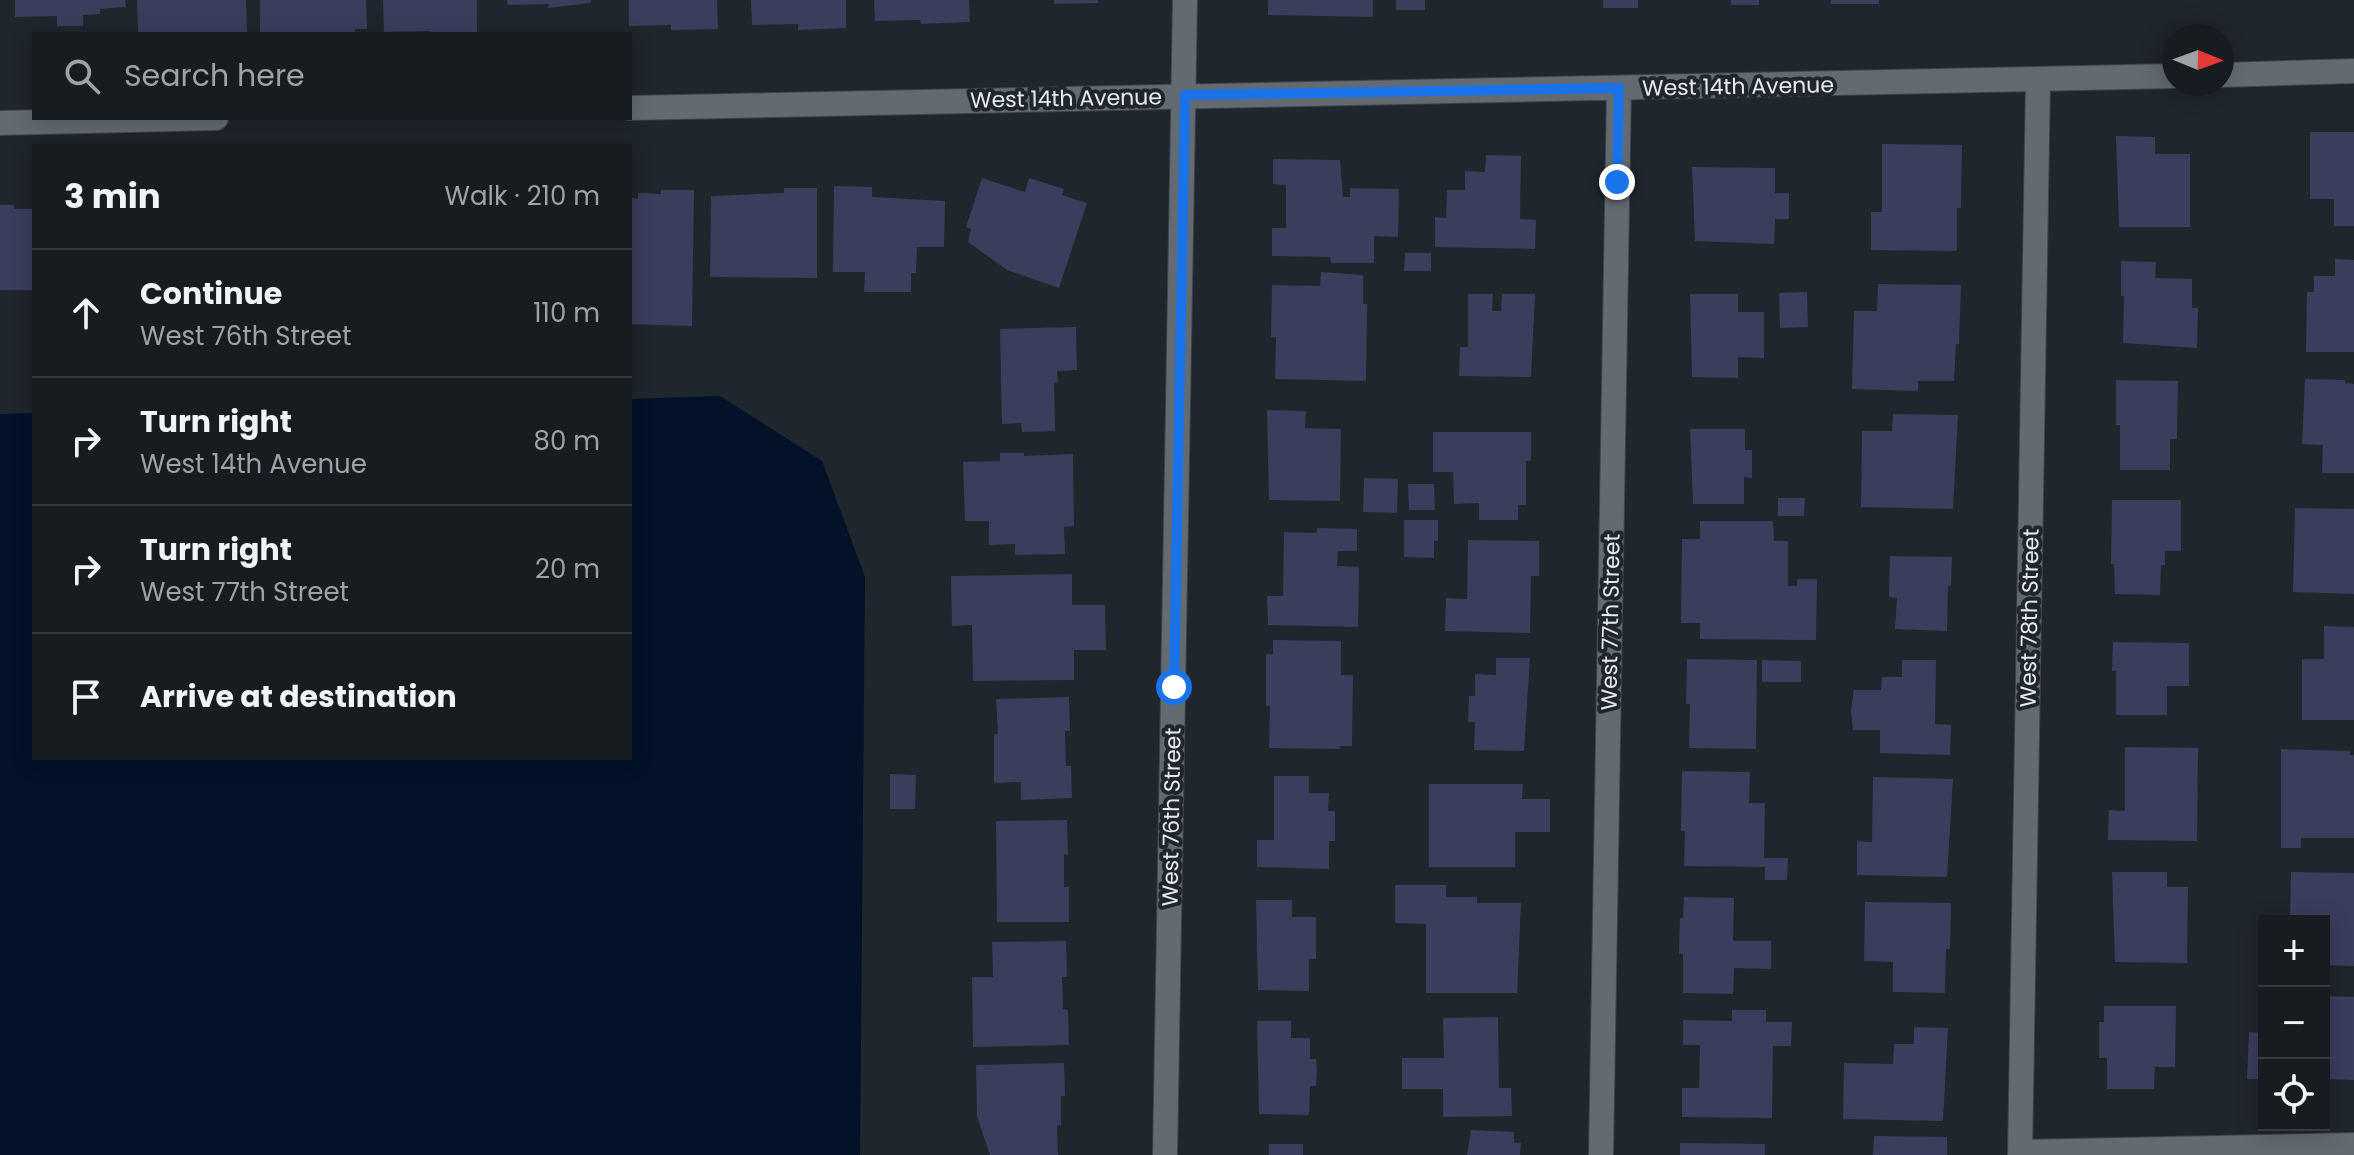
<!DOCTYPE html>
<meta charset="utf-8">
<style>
:root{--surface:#171c21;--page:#20252a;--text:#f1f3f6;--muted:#9ea1a5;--line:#363a3f}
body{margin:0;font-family:Poppins,sans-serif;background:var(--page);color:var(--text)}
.controls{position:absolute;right:24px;bottom:24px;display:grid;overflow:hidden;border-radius:0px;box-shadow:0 4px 20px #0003}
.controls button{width:72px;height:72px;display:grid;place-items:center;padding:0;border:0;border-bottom:2px solid var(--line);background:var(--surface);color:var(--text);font:40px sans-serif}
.compass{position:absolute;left:2162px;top:24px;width:72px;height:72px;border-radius:50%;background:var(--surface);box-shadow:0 4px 20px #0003;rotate:91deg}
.stop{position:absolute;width:24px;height:24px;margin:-18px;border:6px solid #1a73e8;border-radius:50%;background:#fff}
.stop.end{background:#1a73e8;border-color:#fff;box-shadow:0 2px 8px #0008}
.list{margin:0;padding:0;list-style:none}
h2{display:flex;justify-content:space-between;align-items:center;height:104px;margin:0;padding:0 32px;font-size:34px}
h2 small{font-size:26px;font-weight:400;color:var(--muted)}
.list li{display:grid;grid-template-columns:52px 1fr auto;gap:24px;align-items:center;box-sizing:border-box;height:128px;padding:0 32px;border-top:2px solid var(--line)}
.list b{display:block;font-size:30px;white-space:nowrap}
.list p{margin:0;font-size:26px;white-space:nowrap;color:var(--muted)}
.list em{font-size:26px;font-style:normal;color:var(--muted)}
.icon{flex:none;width:44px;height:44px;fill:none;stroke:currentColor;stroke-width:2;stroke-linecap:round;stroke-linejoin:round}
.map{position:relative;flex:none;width:2354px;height:1155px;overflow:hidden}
.search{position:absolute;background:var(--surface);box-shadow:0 4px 20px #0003;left:32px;top:32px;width:600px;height:88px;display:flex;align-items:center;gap:20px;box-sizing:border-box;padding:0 28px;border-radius:0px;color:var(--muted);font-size:30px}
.panel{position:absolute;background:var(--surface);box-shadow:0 4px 20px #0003;left:32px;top:144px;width:600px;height:616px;border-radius:0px}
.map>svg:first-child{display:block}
.water{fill:#031129}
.building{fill:#3b3d5d}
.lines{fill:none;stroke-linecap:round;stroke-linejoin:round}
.street-casing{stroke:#3e4449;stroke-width:26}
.secondary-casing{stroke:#3e4449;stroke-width:26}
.street{stroke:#636b72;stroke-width:24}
.secondary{stroke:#636b72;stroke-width:24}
.route{stroke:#1a73e8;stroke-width:10}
.labels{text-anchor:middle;stroke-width:8;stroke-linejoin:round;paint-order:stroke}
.street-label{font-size:22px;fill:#e6eaef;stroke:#1f262c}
</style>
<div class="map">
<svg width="2354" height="1155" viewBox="0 0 2354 1155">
<rect width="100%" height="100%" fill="#1f262c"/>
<path class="water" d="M 720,396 L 822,461 L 865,577 L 860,1155 L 0,1155 L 0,414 L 34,413 L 34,758 L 630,758 L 630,399 Z"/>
<path class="building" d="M 15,0 L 125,0 L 126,7 L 100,9 L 100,14 L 83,15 L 83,26 L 57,26 L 57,16 L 15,17 Z
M 137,0 L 246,0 L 247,34 L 138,34 Z
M 260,0 L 366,0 L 367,29 L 355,29 L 356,34 L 260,34 Z
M 383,0 L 477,0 L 477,34 L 430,34 L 430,31 L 384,32 Z
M 507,0 L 591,0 L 591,3 L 548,8 L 549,4 L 508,5 Z
M 629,0 L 717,0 L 718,29 L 671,30 L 671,25 L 629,26 Z
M 751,0 L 846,0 L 846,28 L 798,30 L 798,24 L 752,25 Z
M 874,0 L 969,0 L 970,22 L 921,24 L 920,20 L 875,21 Z
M 1054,0 L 1098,0 L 1098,3 L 1054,4 Z
M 1268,0 L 1373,0 L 1373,17 L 1268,15 Z
M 1396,0 L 1425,0 L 1425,10 L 1396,10 Z
M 1603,0 L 1638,0 L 1638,8 L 1603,8 Z
M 1731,0 L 1759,0 L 1759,5 L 1731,5 Z
M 1831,0 L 1879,0 L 1879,4 L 1830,4 Z
M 2310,132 L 2354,132 L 2354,226 L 2334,226 L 2334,199 L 2310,199 Z
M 2116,136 L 2155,137 L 2155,154 L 2190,154 L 2190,227 L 2119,227 Z
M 1882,144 L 1962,145 L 1961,208 L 1957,208 L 1957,251 L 1871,250 L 1871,212 L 1882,212 Z
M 1486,155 L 1521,156 L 1520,219 L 1536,220 L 1535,249 L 1435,247 L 1435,217 L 1446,218 L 1447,190 L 1465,190 L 1465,171 L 1485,172 Z
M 1273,159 L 1340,160 L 1343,197 L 1350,197 L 1350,188 L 1399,189 L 1398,237 L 1374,236 L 1374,263 L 1331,263 L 1330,257 L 1272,256 L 1272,228 L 1286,228 L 1286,185 L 1273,184 Z
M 1692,167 L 1775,168 L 1775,193 L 1789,193 L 1789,219 L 1775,219 L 1774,244 L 1695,241 Z
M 982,178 L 1025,192 L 1029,178 L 1064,189 L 1062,195 L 1087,203 L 1059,288 L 1007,270 L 968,242 L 971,229 L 966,227 Z
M 834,186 L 872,187 L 872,197 L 945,201 L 944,247 L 917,247 L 916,273 L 911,273 L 911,292 L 864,292 L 865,272 L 833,272 Z
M 784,188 L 817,188 L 817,278 L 710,277 L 711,196 L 784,193 Z
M 661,190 L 694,190 L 692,326 L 630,324 L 630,198 L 638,199 L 638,193 L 661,194 Z
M 0,205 L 14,205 L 14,209 L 34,209 L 34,290 L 0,290 Z
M 1405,253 L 1431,253 L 1431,271 L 1404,271 Z
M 2335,259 L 2354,260 L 2354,352 L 2306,352 L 2307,292 L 2314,292 L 2314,276 L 2335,276 Z
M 2121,261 L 2156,262 L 2155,278 L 2192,279 L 2192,308 L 2198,308 L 2197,348 L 2123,343 L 2124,296 L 2121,296 Z
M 1321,272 L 1363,275 L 1363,304 L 1367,304 L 1366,381 L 1275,379 L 1276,337 L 1271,337 L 1272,285 L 1320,286 Z
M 1878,284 L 1961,285 L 1959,344 L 1956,344 L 1954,381 L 1918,381 L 1918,391 L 1852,389 L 1854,311 L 1877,311 Z
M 1807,292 L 1808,327 L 1780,328 L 1779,293 Z
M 1468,294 L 1493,294 L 1492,311 L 1501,311 L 1502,294 L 1535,294 L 1531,377 L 1459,376 L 1460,347 L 1468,347 Z
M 1690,294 L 1738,294 L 1738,312 L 1764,312 L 1764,358 L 1738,357 L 1738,378 L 1692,377 Z
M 1076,327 L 1077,370 L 1057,371 L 1058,383 L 1054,383 L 1055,431 L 1022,432 L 1021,423 L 1002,424 L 1000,329 Z
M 2305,379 L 2345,380 L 2345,383 L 2354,384 L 2354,473 L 2322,473 L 2323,445 L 2302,444 Z
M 2116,380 L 2178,381 L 2177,439 L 2170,439 L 2170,470 L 2120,470 L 2120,425 L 2116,425 Z
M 1267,410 L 1306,411 L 1305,428 L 1341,429 L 1340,501 L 1269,500 Z
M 1893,414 L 1958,415 L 1953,509 L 1861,507 L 1862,431 L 1892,431 Z
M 1690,429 L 1745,429 L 1745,450 L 1752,450 L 1752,478 L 1744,477 L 1744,504 L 1693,504 Z
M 1433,432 L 1531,432 L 1531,461 L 1526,461 L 1526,505 L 1518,505 L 1518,520 L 1479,520 L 1479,503 L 1454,504 L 1453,472 L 1433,472 Z
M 1000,453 L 1024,453 L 1024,456 L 1073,454 L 1074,526 L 1064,527 L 1065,554 L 1015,555 L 1015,544 L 989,545 L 989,521 L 965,521 L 963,462 L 1000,461 Z
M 1364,478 L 1398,479 L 1397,513 L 1363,512 Z
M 1408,484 L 1434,484 L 1435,510 L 1409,510 Z
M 1778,498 L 1805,498 L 1804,516 L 1778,516 Z
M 2112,500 L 2181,500 L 2181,551 L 2165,551 L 2165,565 L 2161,565 L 2160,595 L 2115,594 L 2114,564 L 2111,564 Z
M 2295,508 L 2354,509 L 2354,594 L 2293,592 Z
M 1404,520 L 1438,520 L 1438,541 L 1434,541 L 1434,558 L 1404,557 Z
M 1700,521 L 1773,521 L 1774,541 L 1788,541 L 1788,586 L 1797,586 L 1797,579 L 1817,579 L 1816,640 L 1700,639 L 1700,623 L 1681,623 L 1682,539 L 1700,539 Z
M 1317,528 L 1357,529 L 1357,551 L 1338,551 L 1337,566 L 1359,567 L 1358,627 L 1268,625 L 1267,596 L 1283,596 L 1284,532 L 1317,533 Z
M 1468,540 L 1539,541 L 1539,576 L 1531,576 L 1530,633 L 1445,631 L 1446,598 L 1467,599 Z
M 1890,556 L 1952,557 L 1951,586 L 1948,586 L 1947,631 L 1895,629 L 1897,598 L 1889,597 Z
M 1072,574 L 1072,605 L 1105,605 L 1106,650 L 1074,650 L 1074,680 L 973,681 L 972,625 L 952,626 L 951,576 Z
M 2324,626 L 2354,627 L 2354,720 L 2302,720 L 2302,659 L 2324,659 Z
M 1273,640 L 1341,641 L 1341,675 L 1353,675 L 1352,746 L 1340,746 L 1340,749 L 1269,748 L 1270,706 L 1266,706 L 1266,654 L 1273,654 Z
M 2113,642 L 2189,643 L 2189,686 L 2167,686 L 2167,715 L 2116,715 L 2116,671 L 2112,671 Z
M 1496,658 L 1530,658 L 1524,751 L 1474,750 L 1475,722 L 1468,722 L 1469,696 L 1475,696 L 1475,674 L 1496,675 Z
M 1687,659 L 1757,660 L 1756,749 L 1689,748 L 1690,704 L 1686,704 Z
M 1762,660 L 1801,661 L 1801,682 L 1762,682 Z
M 1902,660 L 1936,660 L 1935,724 L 1951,725 L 1950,755 L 1880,753 L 1880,730 L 1853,730 L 1851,710 L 1854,690 L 1881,690 L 1882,677 L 1902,677 Z
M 1069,697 L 1070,731 L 1065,731 L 1066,766 L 1071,766 L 1072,798 L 1021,800 L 1021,782 L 994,783 L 994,734 L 998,734 L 996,699 Z
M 2125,747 L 2198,748 L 2197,841 L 2108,840 L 2109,810 L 2125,811 Z
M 2281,749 L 2350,751 L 2350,755 L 2354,755 L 2354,838 L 2301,838 L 2301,848 L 2281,848 Z
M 1682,771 L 1750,772 L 1749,803 L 1765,803 L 1764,858 L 1788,858 L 1787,880 L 1765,880 L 1765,867 L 1684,866 L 1685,831 L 1681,831 Z
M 890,774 L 916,775 L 915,809 L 890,809 Z
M 1274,776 L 1309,776 L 1309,793 L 1329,793 L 1328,811 L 1335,811 L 1335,841 L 1329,841 L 1329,869 L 1257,867 L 1257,840 L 1274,840 Z
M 1873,777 L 1953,779 L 1947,877 L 1857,875 L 1857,841 L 1872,842 Z
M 1429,784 L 1523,784 L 1522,799 L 1550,799 L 1550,832 L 1515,832 L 1515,867 L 1429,867 Z
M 1067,820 L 1068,855 L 1064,854 L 1064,887 L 1069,887 L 1069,922 L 997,922 L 996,821 Z
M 2112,872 L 2167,872 L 2167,887 L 2188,887 L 2187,963 L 2115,962 Z
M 2291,872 L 2354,873 L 2354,966 L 2324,965 L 2324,921 L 2290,921 Z
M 1395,885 L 1446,885 L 1446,897 L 1477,897 L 1477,903 L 1521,903 L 1517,993 L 1426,993 L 1426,924 L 1395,923 Z
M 1684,897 L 1734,898 L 1733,941 L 1771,941 L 1771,969 L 1734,968 L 1733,994 L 1683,993 L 1683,954 L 1679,954 L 1680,918 L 1683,918 Z
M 1256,900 L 1292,900 L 1292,917 L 1316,917 L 1316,959 L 1309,959 L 1309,991 L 1258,990 Z
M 1865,902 L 1951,903 L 1950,949 L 1946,949 L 1945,993 L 1893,992 L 1893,962 L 1864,961 Z
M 1066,941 L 1067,977 L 1062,977 L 1063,1009 L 1068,1010 L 1069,1045 L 973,1047 L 972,977 L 993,977 L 992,942 Z
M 2324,996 L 2354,997 L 2354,1080 L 2324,1079 Z
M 2104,1006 L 2176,1006 L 2175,1067 L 2155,1067 L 2154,1089 L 2107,1089 L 2107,1058 L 2099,1058 L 2099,1022 L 2104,1022 Z
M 1732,1010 L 1766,1010 L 1766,1022 L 1792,1022 L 1791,1046 L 1773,1046 L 1772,1118 L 1682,1117 L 1682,1088 L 1699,1088 L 1700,1045 L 1683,1045 L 1683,1020 L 1732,1021 Z
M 1498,1017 L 1499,1088 L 1511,1088 L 1512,1116 L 1443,1117 L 1443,1089 L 1402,1089 L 1402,1058 L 1444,1058 L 1443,1018 Z
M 1257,1021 L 1291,1021 L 1291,1038 L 1310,1038 L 1310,1059 L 1316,1059 L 1317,1073 L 1316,1086 L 1310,1086 L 1309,1115 L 1259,1114 Z
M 1914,1027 L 1948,1028 L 1943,1121 L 1843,1119 L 1844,1063 L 1893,1064 L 1894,1044 L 1914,1044 Z
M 2249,1032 L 2264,1033 L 2264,1079 L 2247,1079 Z
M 1064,1063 L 1065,1096 L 1061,1096 L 1061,1125 L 1057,1125 L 1058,1155 L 990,1155 L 977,1116 L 976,1065 Z
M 1471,1130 L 1514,1132 L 1514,1143 L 1521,1143 L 1520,1155 L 1467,1155 Z
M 1874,1136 L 1947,1137 L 1947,1155 L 1873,1155 Z
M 1680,1143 L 1765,1144 L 1765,1155 L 1680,1155 Z
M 1269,1144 L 1303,1144 L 1303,1155 L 1269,1155 Z"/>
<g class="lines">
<defs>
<path id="street" d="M 2222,75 L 2354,71
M 630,108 L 2174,76
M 0,123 L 216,118
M 2020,1152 L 2354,1145
M 1601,1155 L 1619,88
M 2020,1155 L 2038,80"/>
<path id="secondary" d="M 1165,1155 L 1185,0"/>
</defs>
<use href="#street" class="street-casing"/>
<use href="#secondary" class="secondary-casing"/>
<use href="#street" class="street"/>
<use href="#secondary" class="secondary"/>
</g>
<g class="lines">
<path class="route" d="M 1174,687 L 1185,95 L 1619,88 L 1617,182"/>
</g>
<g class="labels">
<g class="street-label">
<text transform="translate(1738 86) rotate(-1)" y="8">West 14th Avenue</text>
<text transform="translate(1066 98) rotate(-1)" y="8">West 14th Avenue</text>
<text transform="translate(2029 618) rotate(-89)" y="8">West 78th Street</text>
<text transform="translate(1610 622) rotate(-89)" y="8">West 77th Street</text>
<text transform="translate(1171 817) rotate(-89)" y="8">West 76th Street</text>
</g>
</g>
</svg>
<div class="controls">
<button>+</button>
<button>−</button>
<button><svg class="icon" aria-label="locate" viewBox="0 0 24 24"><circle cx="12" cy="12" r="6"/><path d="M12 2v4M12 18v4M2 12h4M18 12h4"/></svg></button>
</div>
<svg class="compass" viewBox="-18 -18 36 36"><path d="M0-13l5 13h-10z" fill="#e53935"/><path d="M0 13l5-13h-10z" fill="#9ea1a5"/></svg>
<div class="stop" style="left:1174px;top:687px"></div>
<div class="stop end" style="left:1617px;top:182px"></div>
<div class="search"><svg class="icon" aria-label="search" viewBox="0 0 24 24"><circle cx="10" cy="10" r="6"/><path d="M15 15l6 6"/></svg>Search here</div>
<section class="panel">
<h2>3 min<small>Walk · 210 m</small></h2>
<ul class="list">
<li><svg class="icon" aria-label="ahead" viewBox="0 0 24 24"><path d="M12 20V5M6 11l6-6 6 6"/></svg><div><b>Continue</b><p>West 76th Street</p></div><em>110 m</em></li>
<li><svg class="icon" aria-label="right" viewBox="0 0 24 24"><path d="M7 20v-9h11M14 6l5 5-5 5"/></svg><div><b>Turn right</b><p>West 14th Avenue</p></div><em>80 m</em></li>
<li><svg class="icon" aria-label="right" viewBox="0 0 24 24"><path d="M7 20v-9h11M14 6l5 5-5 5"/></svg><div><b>Turn right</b><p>West 77th Street</p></div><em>20 m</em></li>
<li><svg class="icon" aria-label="arrive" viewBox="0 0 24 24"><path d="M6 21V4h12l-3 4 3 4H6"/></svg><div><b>Arrive at destination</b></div></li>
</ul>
</section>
</div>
